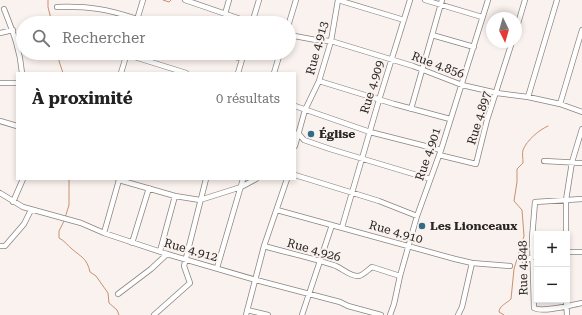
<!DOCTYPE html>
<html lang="fr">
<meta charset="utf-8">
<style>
:root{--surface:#fff;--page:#f6f6f6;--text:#222;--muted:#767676;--line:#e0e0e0}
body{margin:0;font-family:"Roboto Serif",serif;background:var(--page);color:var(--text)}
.controls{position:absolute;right:12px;bottom:12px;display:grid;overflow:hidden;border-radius:0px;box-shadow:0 2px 6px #0003}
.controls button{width:36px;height:36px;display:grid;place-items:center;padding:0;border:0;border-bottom:1px solid var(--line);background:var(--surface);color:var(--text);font:20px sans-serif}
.compass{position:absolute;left:486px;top:12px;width:36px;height:36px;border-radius:50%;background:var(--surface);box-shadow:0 2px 6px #0003;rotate:175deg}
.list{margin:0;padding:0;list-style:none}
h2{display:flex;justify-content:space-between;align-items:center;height:52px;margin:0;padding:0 16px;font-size:17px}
h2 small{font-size:13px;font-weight:400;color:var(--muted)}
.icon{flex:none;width:22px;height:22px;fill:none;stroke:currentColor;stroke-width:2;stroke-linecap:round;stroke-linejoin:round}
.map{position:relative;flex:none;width:582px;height:315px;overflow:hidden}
.search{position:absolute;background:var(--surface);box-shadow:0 2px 6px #0003;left:16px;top:16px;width:280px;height:44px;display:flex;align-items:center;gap:10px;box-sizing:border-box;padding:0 14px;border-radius:22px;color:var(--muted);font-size:15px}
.panel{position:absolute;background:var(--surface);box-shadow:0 2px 6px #0003;left:16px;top:72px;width:280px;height:108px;border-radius:0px}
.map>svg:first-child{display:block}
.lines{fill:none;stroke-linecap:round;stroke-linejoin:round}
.stream{stroke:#c99071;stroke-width:1}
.minor-casing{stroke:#8b8480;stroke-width:6}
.minor{stroke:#fff;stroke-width:4.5}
.poi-dot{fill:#336c85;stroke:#faf2ee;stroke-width:1.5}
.labels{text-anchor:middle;stroke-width:4;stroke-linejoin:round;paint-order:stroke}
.street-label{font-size:12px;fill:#282523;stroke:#faf2ee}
.poi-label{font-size:12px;font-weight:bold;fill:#282523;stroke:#faf2ee;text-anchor:start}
</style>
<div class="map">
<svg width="582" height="315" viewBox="0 0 582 315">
<rect width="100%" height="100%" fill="#faf2ee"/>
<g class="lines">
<path class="stream" d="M 48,0 L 48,7 L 52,23
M 163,0 L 169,2 L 171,0
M 60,53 L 59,61 L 63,73
M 65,218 L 69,205 L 69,179
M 64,221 L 59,231 L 59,238 C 65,241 67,245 72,249 C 81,257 87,258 90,272 L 96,276 L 108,293 L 109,303 L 117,310 L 119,315
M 504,315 L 499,312 C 499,306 507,303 511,299 L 514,269 L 524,236 L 522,210 L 514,201 L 517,182 L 517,169 L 523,163 C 523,159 522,153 523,150 C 527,140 539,130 548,126"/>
<defs>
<path id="minor" d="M 185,0 L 252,23
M 338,0 L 404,20
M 425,0 L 482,17
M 57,7 C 89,6 107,9 137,19
M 4,9 C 13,32 20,49 22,73
M 225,14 L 229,0
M 136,23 L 143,0
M 252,23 L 259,0
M 289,23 L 296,0
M 516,30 L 525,0
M 0,33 L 13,30
M 289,35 L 316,40 L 331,41 L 413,66 L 462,85 L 497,93 L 528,97 L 560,104 L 582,112
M 432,35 L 474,47
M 122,53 L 186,73
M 222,53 L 242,59
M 121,73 L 127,53
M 238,73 L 244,53
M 274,73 L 280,53
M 319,81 L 394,104 L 450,119
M 0,83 L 17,83
M 528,97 L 557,0
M 560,104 L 582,30
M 295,106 L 370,132 L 441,150
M 411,109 L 442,0
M 0,121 L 17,126
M 298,133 L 304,140 L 330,149 L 430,179
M 295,146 L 305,110 L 319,81 L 331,41 L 338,0
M 439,155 L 476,164 L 487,120 L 512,42
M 544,161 L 582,163
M 295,175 L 379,201 L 417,216
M 119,180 L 175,196 L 200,200 L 241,187 L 256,179
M 0,193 L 23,207 L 81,223 L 104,233 L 167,254 L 256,280 L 340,302 L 348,306 L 381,315
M 582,199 L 535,202 L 532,238 L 534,308 C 543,313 571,305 582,303
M 13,202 L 23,179
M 277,210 L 455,259 L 472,263 L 510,266
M 342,227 L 379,100 L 410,0
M 104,233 L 119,180 L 118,179
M 566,234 L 566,200 L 572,162 L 582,129
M 132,243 L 149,188
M 0,246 L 5,246 L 24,224 L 31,210
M 264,246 C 288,253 313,258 336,266 C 343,269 351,277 359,276 C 363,275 368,270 372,267 L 400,276
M 160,251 L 175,196
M 567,252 L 582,252
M 525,263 L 528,259 L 537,256
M 217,268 L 243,179
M 118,294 L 151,269 L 167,254
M 566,300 L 567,315
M 247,310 L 268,315
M 154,315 L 190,283 L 184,266 L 206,179
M 246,315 L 264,246 L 287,179
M 302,315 L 332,225
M 390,315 L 394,304 L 400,276 L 417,216 L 441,150 L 488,0
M 458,315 L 462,307 L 472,263"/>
</defs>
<use href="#minor" class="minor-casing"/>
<use href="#minor" class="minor"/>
</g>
<g class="poi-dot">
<circle cx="311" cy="134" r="4"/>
<circle cx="422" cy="226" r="4"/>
</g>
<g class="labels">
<g class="street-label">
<text transform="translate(317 48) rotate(-75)" y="4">Rue 4.913</text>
<text transform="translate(438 65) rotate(20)" y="4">Rue 4.856</text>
<text transform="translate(372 87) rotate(-73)" y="4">Rue 4.909</text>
<text transform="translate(479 118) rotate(-73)" y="4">Rue 4.897</text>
<text transform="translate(428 154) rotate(-71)" y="4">Rue 4.901</text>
<text transform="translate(396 232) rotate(16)" y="4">Rue 4.910</text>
<text transform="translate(191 250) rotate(16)" y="4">Rue 4.912</text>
<text transform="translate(314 250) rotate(16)" y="4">Rue 4.926</text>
<text transform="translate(523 268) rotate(-91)" y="4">Rue 4.848</text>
</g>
<g class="poi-label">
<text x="319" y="138">Église</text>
<text x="430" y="230">Les Lionceaux</text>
</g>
</g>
</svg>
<div class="controls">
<button>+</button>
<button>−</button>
</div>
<svg class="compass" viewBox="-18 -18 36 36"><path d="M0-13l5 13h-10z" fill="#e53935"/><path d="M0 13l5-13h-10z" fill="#767676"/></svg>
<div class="search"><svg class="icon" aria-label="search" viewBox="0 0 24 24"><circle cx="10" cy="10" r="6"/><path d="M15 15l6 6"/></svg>Rechercher</div>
<section class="panel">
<h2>À proximité<small>0 résultats</small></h2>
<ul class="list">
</ul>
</section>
</div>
